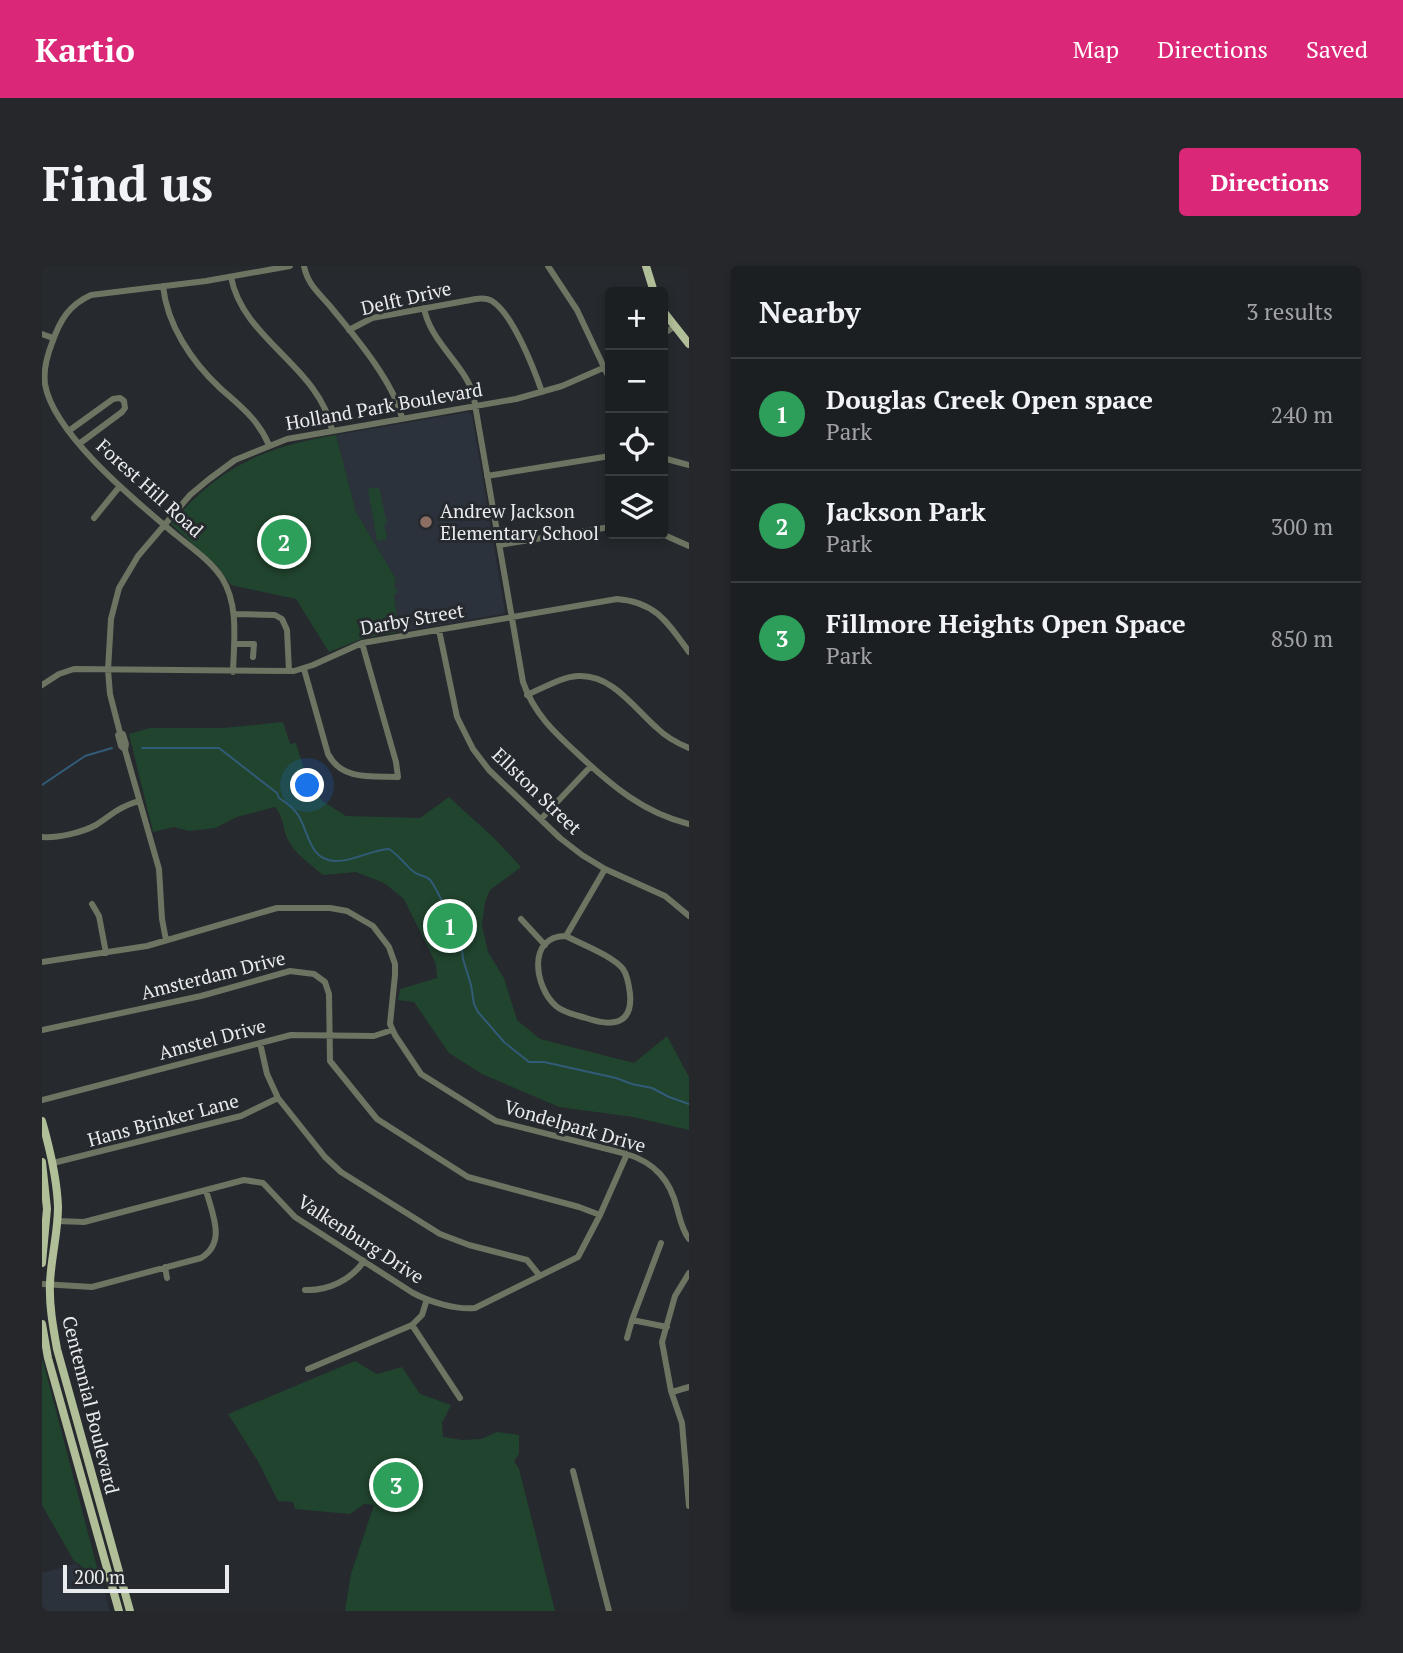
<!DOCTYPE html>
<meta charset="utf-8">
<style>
:root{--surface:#1c1f22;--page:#25272a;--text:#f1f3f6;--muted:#a0a2a5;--line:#3a3d40;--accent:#db2777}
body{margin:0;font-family:"PT Serif",serif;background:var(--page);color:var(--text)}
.controls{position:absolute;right:21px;top:21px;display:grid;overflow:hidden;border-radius:7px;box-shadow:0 4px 10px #0003}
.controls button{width:63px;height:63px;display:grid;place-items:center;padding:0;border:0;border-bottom:2px solid var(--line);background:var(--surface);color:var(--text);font:35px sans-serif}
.scale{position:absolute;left:21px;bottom:18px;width:166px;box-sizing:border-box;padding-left:7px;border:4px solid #e9ebee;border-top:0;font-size:19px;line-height:24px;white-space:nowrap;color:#e9ebee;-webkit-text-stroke:5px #26292e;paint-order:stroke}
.you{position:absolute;left:266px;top:520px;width:24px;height:24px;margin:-18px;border:5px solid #fff;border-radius:50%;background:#1a73e8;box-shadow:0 0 0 10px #1a73e833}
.badge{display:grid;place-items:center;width:46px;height:46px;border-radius:50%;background:var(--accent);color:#fff;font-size:23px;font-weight:700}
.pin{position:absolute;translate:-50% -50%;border:4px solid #fff;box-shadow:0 2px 7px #0006}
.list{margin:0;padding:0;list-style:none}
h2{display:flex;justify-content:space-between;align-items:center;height:91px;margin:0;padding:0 28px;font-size:30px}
h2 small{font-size:23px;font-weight:400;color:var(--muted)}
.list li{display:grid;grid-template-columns:46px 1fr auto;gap:21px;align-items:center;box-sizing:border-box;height:112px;padding:0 28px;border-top:2px solid var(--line)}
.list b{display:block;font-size:26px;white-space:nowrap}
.list p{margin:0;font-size:23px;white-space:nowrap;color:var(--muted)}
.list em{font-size:23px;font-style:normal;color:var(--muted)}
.icon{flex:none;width:38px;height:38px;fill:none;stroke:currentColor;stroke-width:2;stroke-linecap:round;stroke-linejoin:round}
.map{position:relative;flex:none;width:647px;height:1345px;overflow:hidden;border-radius:7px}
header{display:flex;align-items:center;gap:42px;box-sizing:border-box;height:98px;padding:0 35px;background:var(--accent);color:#fff}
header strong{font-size:33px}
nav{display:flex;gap:38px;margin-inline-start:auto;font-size:24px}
.intro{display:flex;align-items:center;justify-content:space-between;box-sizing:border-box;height:168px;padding:0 42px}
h1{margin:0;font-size:49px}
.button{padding:18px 32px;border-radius:7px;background:var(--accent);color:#fff;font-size:24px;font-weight:700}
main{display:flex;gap:42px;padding:0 42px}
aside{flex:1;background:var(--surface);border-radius:7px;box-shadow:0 4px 10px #0003}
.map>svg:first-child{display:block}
.built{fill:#2c323c}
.green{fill:#21442e}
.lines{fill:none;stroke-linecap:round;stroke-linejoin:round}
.stream{stroke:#315b77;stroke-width:2}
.minor{stroke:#6d7461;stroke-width:6}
.major{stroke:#b0bf97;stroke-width:8}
.education-dot{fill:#8d6e63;stroke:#26292e;stroke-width:2.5}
.labels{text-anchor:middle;stroke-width:6;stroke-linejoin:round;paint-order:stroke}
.street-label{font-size:19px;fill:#e9ebee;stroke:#26292e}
.poi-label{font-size:19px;fill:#e9ebee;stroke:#26292e;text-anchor:start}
</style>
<header>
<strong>Kartio</strong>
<nav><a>Map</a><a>Directions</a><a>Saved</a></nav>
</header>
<div class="intro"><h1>Find us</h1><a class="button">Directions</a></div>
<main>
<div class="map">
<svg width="647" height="1345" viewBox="0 0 647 1345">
<rect width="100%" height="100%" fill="#26292e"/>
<path class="built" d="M 426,146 L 430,149 L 463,346 L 460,348 L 357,366 L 351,321 L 354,313 L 314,246 L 294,169 Z
M 33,1298 L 59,1314 L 68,1345 L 0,1345 L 0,1307 Z"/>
<path class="green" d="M 294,169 L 314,246 L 354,313 L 352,321 L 356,325 L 352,329 L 357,366 L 322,372 L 287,386 L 254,333 L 189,319 L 176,301 L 129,258 C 176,201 222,181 294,169 Z
M 337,221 L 345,258 L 342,258 L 345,273 L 335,275 L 326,223 Z
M 241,456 L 248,478 L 254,477 L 264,510 L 280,535 L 304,550 L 378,552 L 407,531 L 453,573 L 479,601 L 448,624 L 443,636 L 440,659 L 446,686 L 462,712 L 475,754 L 498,773 L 592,797 L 625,770 L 647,811 L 647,864 L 591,851 L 517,841 L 440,808 L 407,787 L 372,736 L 356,734 L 358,723 L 395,712 L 394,698 L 362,633 L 342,617 L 314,606 L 281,609 C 269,599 252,587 245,572 C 240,561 242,551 233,541 L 195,551 L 173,562 L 147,565 L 132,561 L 111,566 L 87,468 L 108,462 L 182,462 Z
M 0,1095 L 1,1095 L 58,1313 L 32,1295 L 0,1239 Z
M 313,1095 L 335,1108 L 360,1101 L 378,1128 L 409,1139 L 400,1157 L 401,1171 L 420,1174 L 439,1173 L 455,1166 L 477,1169 L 477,1188 L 472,1195 L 477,1203 L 513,1345 L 303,1345 L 309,1308 L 332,1239 L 322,1238 L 308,1248 L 253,1243 L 251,1236 L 236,1235 L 217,1197 L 186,1148 Z"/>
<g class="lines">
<path class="stream" d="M 100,482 L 177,482 L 235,527 L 237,532 C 243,536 249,540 254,546 C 267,562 265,594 293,595 C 311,596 328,584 347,583 C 357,589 363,599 372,606 C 377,610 383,609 387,613 C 391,615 408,651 410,657 C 413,666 413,676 420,683 L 421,693 L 429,719 L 432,738 L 436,746 L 462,776 L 487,796 L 502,796 L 574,812 L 590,818 L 610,822 L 627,831 L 647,838
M 0,519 L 43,490 L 70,482"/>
<path class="minor" d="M 262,0 C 266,21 280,29 292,45 C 315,73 352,117 360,152
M 506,0 L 535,44 L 568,114
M 189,11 C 201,74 277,100 290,164
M 121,20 C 125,59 150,96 178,122 C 198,140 216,153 227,179
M 382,42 C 388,75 420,96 431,127 L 481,416 C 492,448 513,467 537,489 C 570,520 602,547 647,558
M 307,64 L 330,52 L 434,33 C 440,32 445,32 450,35 C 471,48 492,103 500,126
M 0,68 L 11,72
M 621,68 L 632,61
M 28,164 L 71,133 L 78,132 L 82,135 L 83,142 L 80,146 L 37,178
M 621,192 L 647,199
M 445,210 L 568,190
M 52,252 L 78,220
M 620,268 L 647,280
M 457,279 L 568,261
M 192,348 L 233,349 L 240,353 L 245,364 L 247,405
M 397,364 L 415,451 L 431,483 L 447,504 L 518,572 L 540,589 L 563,603 L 623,630 L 647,650
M 192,378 L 212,378 L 211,391
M 262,403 L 286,488 C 300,515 330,510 356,511 L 354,496 L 320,377
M 191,406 C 192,375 197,339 180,312 C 169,295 150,282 134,269 C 96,237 11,168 3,118 C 1,103 5,90 10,77 C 18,54 27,39 49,29 L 164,15 L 248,0
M 0,419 L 17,408 L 32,403 L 252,405 L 271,399 L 320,377 L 575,333 C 614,336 626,357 647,386
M 485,429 C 501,422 519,411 536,410 C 570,408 592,442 615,462 C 624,471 635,477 647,482
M 78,467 L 81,468 L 84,478 L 83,484
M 499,553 L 549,500
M 0,571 C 16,572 39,567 54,559 C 72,547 75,542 97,535
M 50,638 L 57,650 L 64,687
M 479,653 L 503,679
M 524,670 C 539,678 571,690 581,703 C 586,710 587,720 588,728 C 591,761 567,760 544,752 C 534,749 522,747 514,740 C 493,722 484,670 524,670 L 563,603
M 124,674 L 120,653 L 117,603 L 83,484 L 79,480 L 76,469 L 78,467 L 68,428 L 66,404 L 69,353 L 77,322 L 96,290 L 148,229 L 166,214 L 193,194 L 245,173 L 474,133 L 520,120 L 568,99
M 0,696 L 105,680 L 235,642 L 288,642 L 305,645 L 331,660 L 347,681 L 353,698 L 353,709 L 348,758 L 353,769 L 379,808 L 454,855 L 585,888 C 613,897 628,914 635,942 C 638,953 640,964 647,973
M 0,764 L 159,730 L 248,705 L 272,708 L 283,716 L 287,728 L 288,795 L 335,853 L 426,911 L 537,941 L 558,949
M 218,777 L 225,808 L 236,832 L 283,891 L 299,906 L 398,968 L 427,979 L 485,994 L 498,1010
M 0,834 L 249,769 L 332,770 L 350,764
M 11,897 L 199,850 L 236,832
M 15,955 L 42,956 L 202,914 L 221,917 L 253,951 L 371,1027 C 388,1036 414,1044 433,1042 L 536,991 L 558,949 L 585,888
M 123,1001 L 125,1012
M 647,1007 L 633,1030 L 620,1076 L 629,1125 L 640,1157 L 647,1240
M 0,1018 L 50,1021 L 159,992 C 185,976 170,948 164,924
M 263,1024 C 286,1025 309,1014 322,995
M 590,1054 L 625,1061
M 370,1059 L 418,1132
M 585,1072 L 590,1054 L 619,977
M 266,1103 L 370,1059 L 380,1049 L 385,1033
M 630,1126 L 647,1121
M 531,1205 L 567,1345"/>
<path class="major" d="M 604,0 L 612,26
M 621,45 L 647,78
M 0,855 C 8,883 15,911 16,941 C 16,967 9,992 8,1017 C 7,1039 11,1061 15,1083 L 88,1345
M 0,896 L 5,943 L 0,997
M 0,1058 L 6,1092 L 77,1345"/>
</g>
<circle class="education-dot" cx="384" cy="256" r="7"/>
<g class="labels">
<g class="street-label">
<text transform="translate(364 32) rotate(-13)" y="7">Delft Drive</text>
<text transform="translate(342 140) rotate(-10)" y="7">Holland Park Boulevard</text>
<text transform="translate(108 222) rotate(42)" y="7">Forest Hill Road</text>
<text transform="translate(370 353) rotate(-10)" y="7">Darby Street</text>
<text transform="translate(495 525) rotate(44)" y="7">Ellston Street</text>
<text transform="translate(171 709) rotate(-14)" y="7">Amsterdam Drive</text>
<text transform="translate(170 773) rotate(-15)" y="7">Amstel Drive</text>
<text transform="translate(121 854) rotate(-15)" y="7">Hans Brinker Lane</text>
<text transform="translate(533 860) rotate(16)" y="7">Vondelpark Drive</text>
<text transform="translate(319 973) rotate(33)" y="7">Valkenburg Drive</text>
<text transform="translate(49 1139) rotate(76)" y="7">Centennial Boulevard</text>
</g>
<g class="poi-label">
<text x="398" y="252">Andrew Jackson<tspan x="398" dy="22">Elementary School</tspan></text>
</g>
</g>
</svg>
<div class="controls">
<button>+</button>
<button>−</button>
<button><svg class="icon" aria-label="locate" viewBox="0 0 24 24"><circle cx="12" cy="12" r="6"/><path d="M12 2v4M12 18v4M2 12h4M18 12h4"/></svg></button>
<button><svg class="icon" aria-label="layers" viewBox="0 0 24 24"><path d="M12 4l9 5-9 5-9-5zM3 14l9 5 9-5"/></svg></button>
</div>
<div class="scale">200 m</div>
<div class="you"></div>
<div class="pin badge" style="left:408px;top:660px;background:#2e9e5b">1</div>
<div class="pin badge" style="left:242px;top:276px;background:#2e9e5b">2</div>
<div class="pin badge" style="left:354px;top:1219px;background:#2e9e5b">3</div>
</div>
<aside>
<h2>Nearby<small>3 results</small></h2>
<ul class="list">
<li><span class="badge" style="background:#2e9e5b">1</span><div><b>Douglas Creek Open space</b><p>Park</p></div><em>240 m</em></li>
<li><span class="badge" style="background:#2e9e5b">2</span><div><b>Jackson Park</b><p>Park</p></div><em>300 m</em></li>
<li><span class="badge" style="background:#2e9e5b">3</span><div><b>Fillmore Heights Open Space</b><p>Park</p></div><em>850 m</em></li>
</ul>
</aside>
</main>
